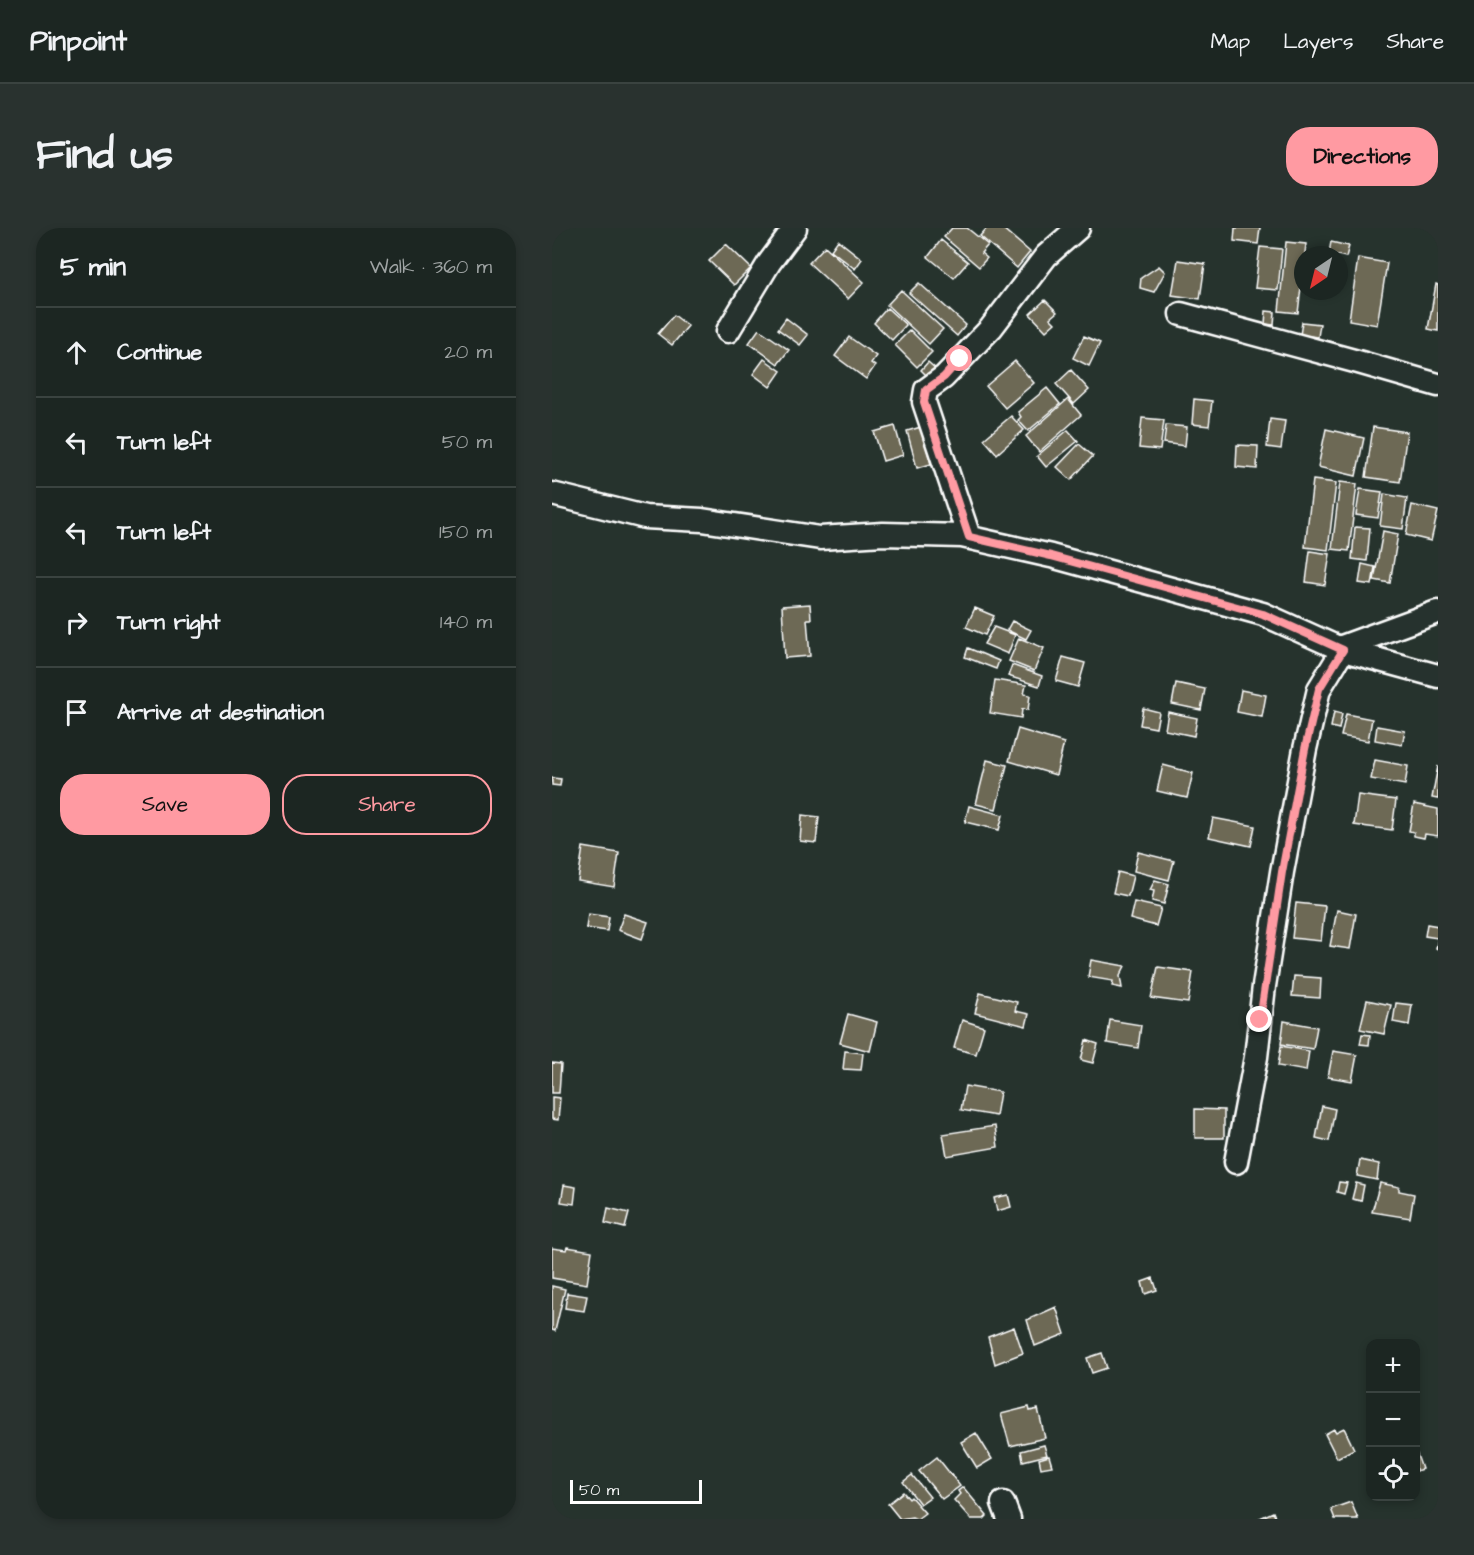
<!DOCTYPE html>
<meta charset="utf-8">
<style>
:root{--surface:#1c2622;--page:#29322f;--text:#f1f3f6;--muted:#a0a5a5;--line:#3a4340;--accent:#ff9aa2}
body{margin:0;font-family:"Architects Daughter",sans-serif;background:var(--page);color:var(--text)}
.controls{position:absolute;right:18px;bottom:18px;display:grid;overflow:hidden;border-radius:12px;box-shadow:0 3px 9px #0003}
.controls button{width:54px;height:54px;display:grid;place-items:center;padding:0;border:0;border-bottom:2px solid var(--line);background:var(--surface);color:var(--text);font:30px sans-serif}
.compass{position:absolute;left:742px;top:18px;width:54px;height:54px;border-radius:50%;background:var(--surface);box-shadow:0 3px 9px #0003;rotate:215deg}
.scale{position:absolute;left:18px;bottom:15px;width:132px;box-sizing:border-box;padding-left:6px;border:3px solid #fff;border-top:0;font-size:16px;line-height:21px;white-space:nowrap;color:#fff;-webkit-text-stroke:4px #26332d;paint-order:stroke}
.stop{position:absolute;width:18px;height:18px;margin:-14px;border:4px solid #ff9aa2;border-radius:50%;background:#fff}
.stop.end{background:#ff9aa2;border-color:#fff;box-shadow:0 2px 6px #0008}
.list{margin:0;padding:0;list-style:none}
h2{display:flex;justify-content:space-between;align-items:center;height:78px;margin:0;padding:0 24px;font-size:26px}
h2 small{font-size:20px;font-weight:400;color:var(--muted)}
.list li{display:grid;grid-template-columns:39px 1fr auto;gap:18px;align-items:center;box-sizing:border-box;height:90px;padding:0 24px;border-top:2px solid var(--line)}
.list b{display:block;font-size:22px;white-space:nowrap}
.list em{font-size:20px;font-style:normal;color:var(--muted)}
.actions{display:flex;gap:12px;padding:18px 24px}
.actions a{flex:1;padding:14px 0;border:2px solid var(--accent);border-radius:24px;text-align:center;font-size:21px;color:var(--accent)}
.actions .main{background:var(--accent);color:#111}
.icon{flex:none;width:33px;height:33px;fill:none;stroke:currentColor;stroke-width:2;stroke-linecap:round;stroke-linejoin:round}
.map{position:relative;flex:none;width:886px;height:1291px;overflow:hidden;border-radius:24px}
header{display:flex;align-items:center;gap:36px;box-sizing:border-box;height:84px;padding:0 30px;background:var(--surface);border-bottom:2px solid var(--line)}
header strong{font-size:28px}
nav{display:flex;gap:33px;margin-inline-start:auto;font-size:21px}
.intro{display:flex;align-items:center;justify-content:space-between;box-sizing:border-box;height:144px;padding:0 36px}
h1{margin:0;font-size:42px}
.button{padding:15px 27px;border-radius:24px;background:var(--accent);color:#111;font-size:21px;font-weight:700}
main{display:flex;gap:36px;padding:0 36px}
aside{flex:1;background:var(--surface);border-radius:24px;box-shadow:0 3px 9px #0003}
.map>svg:first-child{display:block}
.building{fill:#6d6955;stroke:#fff;stroke-width:1.5}
.lines{fill:none;stroke-linecap:round;stroke-linejoin:round}
.minor-casing{stroke:#fff;stroke-width:27}
.minor{stroke:#26332d;stroke-width:22}
.route{stroke:#ff9aa2;stroke-width:8}
</style>
<header>
<strong>Pinpoint</strong>
<nav><a>Map</a><a>Layers</a><a>Share</a></nav>
</header>
<div class="intro"><h1>Find us</h1><a class="button">Directions</a></div>
<main>
<aside>
<h2>5 min<small>Walk · 360 m</small></h2>
<ul class="list">
<li><svg class="icon" aria-label="ahead" viewBox="0 0 24 24"><path d="M12 20V5M6 11l6-6 6 6"/></svg><div><b>Continue</b></div><em>20 m</em></li>
<li><svg class="icon" aria-label="left" viewBox="0 0 24 24"><path d="M17 20v-9H6M10 6l-5 5 5 5"/></svg><div><b>Turn left</b></div><em>50 m</em></li>
<li><svg class="icon" aria-label="left" viewBox="0 0 24 24"><path d="M17 20v-9H6M10 6l-5 5 5 5"/></svg><div><b>Turn left</b></div><em>150 m</em></li>
<li><svg class="icon" aria-label="right" viewBox="0 0 24 24"><path d="M7 20v-9h11M14 6l5 5-5 5"/></svg><div><b>Turn right</b></div><em>140 m</em></li>
<li><svg class="icon" aria-label="arrive" viewBox="0 0 24 24"><path d="M6 21V4h12l-3 4 3 4H6"/></svg><div><b>Arrive at destination</b></div></li>
</ul>
<div class="actions"><a class="main">Save</a><a>Share</a></div>
</aside>
<div class="map">
<svg width="886" height="1291" viewBox="0 0 886 1291">
<rect width="100%" height="100%" fill="#26332d"/>
<filter id="ink" filterUnits="userSpaceOnUse"><feTurbulence type="fractalNoise" baseFrequency=".0167" numOctaves="2"/><feDisplacementMap in="SourceGraphic" scale="12" xChannelSelector="R" yChannelSelector="G"/><feConvolveMatrix kernelMatrix="1 2 1 2 8 2 1 2 1" color-interpolation-filters="sRGB"/></filter>
<g filter="url(#ink)">
<path class="building" d="M 400,0 L 415,0 L 436,17 L 429,25 L 435,30 L 427,39 L 392,9 Z
M 435,0 L 450,0 L 478,24 L 465,40 L 428,8 Z
M 683,0 L 708,0 L 706,16 L 682,13 Z
M 286,12 L 310,31 L 303,41 L 279,22 Z
M 389,12 L 416,34 L 402,50 L 376,29 Z
M 734,14 L 754,16 L 746,85 L 727,83 Z
M 779,14 L 797,18 L 794,29 L 777,25 Z
M 174,16 L 199,40 L 182,57 L 157,33 Z
M 273,18 L 312,54 L 296,71 L 257,35 Z
M 708,19 L 730,21 L 726,62 L 703,60 Z
M 806,30 L 835,35 L 825,97 L 797,92 Z
M 626,32 L 653,36 L 648,71 L 620,67 Z
M 607,38 L 613,44 L 602,64 L 588,60 L 589,50 Z
M 367,55 L 414,97 L 405,108 L 357,65 Z
M 884,56 L 886,57 L 886,103 L 876,101 Z
M 349,62 L 391,101 L 377,116 L 335,77 Z
M 493,72 L 505,84 L 498,90 L 503,95 L 494,103 L 478,86 Z
M 335,80 L 354,97 L 340,112 L 322,95 Z
M 714,83 L 723,84 L 722,97 L 713,96 Z
M 122,87 L 136,98 L 120,117 L 106,106 Z
M 234,90 L 256,107 L 248,117 L 226,101 Z
M 750,94 L 768,96 L 766,109 L 748,107 Z
M 207,101 L 237,122 L 226,136 L 197,115 Z
M 358,102 L 380,124 L 365,139 L 343,117 Z
M 532,108 L 548,115 L 537,138 L 521,130 Z
M 297,109 L 324,128 L 319,135 L 323,138 L 314,151 L 283,128 Z
M 212,131 L 229,143 L 218,159 L 201,146 Z
M 463,133 L 482,155 L 453,180 L 434,158 Z
M 376,134 L 385,142 L 377,150 L 369,142 Z
M 519,142 L 537,162 L 522,176 L 504,156 Z
M 495,160 L 508,176 L 476,203 L 466,192 L 469,189 L 466,184 Z
M 516,171 L 529,187 L 487,224 L 474,208 Z
M 642,171 L 660,173 L 657,198 L 640,196 Z
M 459,188 L 472,202 L 445,226 L 432,211 Z
M 590,190 L 612,192 L 608,222 L 587,220 Z
M 718,191 L 733,193 L 729,221 L 715,219 Z
M 614,197 L 635,199 L 633,218 L 612,215 Z
M 343,198 L 351,227 L 331,233 L 322,204 Z
M 369,199 L 379,236 L 365,240 L 355,203 Z
M 821,199 L 855,204 L 848,254 L 814,249 Z
M 774,201 L 812,210 L 804,248 L 766,239 Z
M 516,202 L 526,213 L 494,239 L 485,228 Z
M 527,216 L 541,228 L 519,252 L 505,239 Z
M 685,217 L 706,218 L 705,241 L 684,239 Z
M 761,252 L 784,255 L 776,322 L 753,319 Z
M 788,254 L 805,256 L 797,323 L 780,321 Z
M 808,261 L 830,264 L 826,290 L 804,287 Z
M 832,266 L 855,270 L 851,301 L 828,298 Z
M 860,277 L 886,283 L 879,313 L 854,307 Z
M 803,299 L 818,300 L 815,333 L 800,331 Z
M 831,303 L 846,306 L 838,355 L 822,352 Z
M 758,323 L 778,326 L 773,357 L 754,354 Z
M 810,336 L 823,339 L 820,357 L 807,355 Z
M 258,376 L 259,391 L 255,391 L 258,428 L 233,430 L 230,378 Z
M 423,380 L 442,388 L 433,407 L 414,399 Z
M 460,393 L 479,402 L 474,411 L 455,402 Z
M 442,399 L 463,407 L 456,426 L 432,416 Z
M 467,410 L 492,420 L 482,443 L 457,433 Z
M 416,420 L 447,433 L 444,441 L 413,429 Z
M 511,429 L 533,435 L 526,459 L 504,453 Z
M 460,437 L 490,448 L 487,458 L 456,448 Z
M 443,452 L 474,457 L 472,466 L 478,467 L 476,482 L 470,481 L 469,490 L 438,485 Z
M 624,455 L 653,461 L 649,482 L 620,476 Z
M 689,462 L 714,467 L 710,489 L 685,484 Z
M 591,480 L 607,484 L 604,500 L 588,497 Z
M 616,484 L 645,490 L 642,508 L 613,502 Z
M 782,484 L 790,486 L 787,501 L 779,499 Z
M 794,486 L 820,491 L 816,513 L 789,508 Z
M 825,498 L 853,503 L 850,517 L 823,512 Z
M 466,501 L 512,515 L 504,547 L 457,533 Z
M 435,532 L 455,537 L 444,581 L 424,576 Z
M 823,532 L 856,538 L 853,557 L 819,551 Z
M 611,537 L 641,545 L 635,570 L 605,563 Z
M 886,538 L 886,571 L 880,570 Z
M 0,550 L 9,551 L 8,558 L 0,557 Z
M 806,567 L 844,572 L 840,602 L 802,597 Z
M 862,576 L 886,581 L 886,608 L 873,606 L 872,610 L 862,608 L 862,604 L 857,603 Z
M 417,578 L 451,587 L 447,602 L 413,594 Z
M 250,587 L 267,589 L 264,615 L 248,613 Z
M 661,590 L 703,598 L 699,618 L 657,609 Z
M 31,619 L 67,625 L 62,659 L 26,653 Z
M 586,624 L 622,633 L 617,652 L 582,643 Z
M 566,644 L 581,648 L 576,668 L 561,665 Z
M 603,652 L 617,656 L 612,676 L 600,673 L 602,663 L 598,662 Z
M 582,674 L 609,680 L 604,698 L 578,691 Z
M 744,675 L 773,678 L 769,713 L 740,710 Z
M 785,682 L 804,686 L 798,721 L 778,718 Z
M 36,686 L 57,689 L 55,703 L 34,700 Z
M 72,686 L 96,694 L 90,711 L 66,702 Z
M 875,696 L 886,698 L 886,721 L 884,720 L 886,710 L 873,708 Z
M 539,732 L 573,738 L 568,748 L 570,760 L 560,758 L 561,753 L 536,749 Z
M 606,739 L 641,744 L 636,775 L 599,770 Z
M 742,748 L 769,750 L 768,770 L 740,768 Z
M 428,765 L 465,774 L 463,783 L 477,786 L 474,798 L 423,785 Z
M 815,772 L 839,777 L 832,806 L 808,801 Z
M 844,775 L 860,777 L 857,797 L 841,794 Z
M 296,786 L 325,794 L 318,823 L 288,815 Z
M 410,792 L 432,799 L 424,826 L 402,820 Z
M 558,792 L 589,797 L 586,820 L 555,815 Z
M 732,793 L 765,799 L 761,821 L 729,816 Z
M 810,806 L 818,807 L 817,817 L 808,816 Z
M 534,812 L 546,816 L 541,835 L 529,832 Z
M 729,818 L 757,823 L 754,843 L 726,838 Z
M 293,823 L 311,825 L 309,842 L 291,841 Z
M 781,823 L 805,827 L 800,853 L 776,849 Z
M 0,835 L 9,836 L 7,865 L 0,865 Z
M 413,858 L 448,864 L 444,888 L 409,882 Z
M 0,869 L 8,870 L 6,892 L 0,891 Z
M 770,878 L 783,881 L 777,913 L 764,910 Z
M 643,881 L 672,882 L 672,910 L 643,910 Z
M 443,898 L 446,919 L 395,928 L 391,906 Z
M 808,932 L 827,936 L 825,952 L 805,948 Z
M 787,954 L 795,955 L 792,966 L 785,964 Z
M 804,955 L 812,957 L 809,973 L 800,971 Z
M 828,955 L 847,959 L 847,963 L 862,966 L 858,990 L 820,984 Z
M 12,957 L 24,959 L 22,976 L 9,974 Z
M 456,967 L 459,979 L 445,983 L 442,970 Z
M 56,980 L 77,985 L 73,1000 L 53,995 Z
M 15,1019 L 40,1023 L 35,1056 L 0,1050 L 0,1020 L 14,1022 Z
M 601,1050 L 605,1062 L 593,1066 L 590,1054 Z
M 0,1058 L 13,1061 L 3,1103 L 0,1102 Z
M 15,1065 L 35,1068 L 32,1083 L 13,1080 Z
M 504,1079 L 513,1106 L 483,1118 L 475,1092 Z
M 462,1099 L 471,1125 L 443,1136 L 436,1109 Z
M 550,1125 L 555,1140 L 540,1145 L 535,1130 Z
M 477,1179 L 478,1183 L 486,1181 L 493,1210 L 458,1218 L 449,1186 Z
M 792,1200 L 802,1221 L 785,1230 L 773,1206 L 782,1201 L 784,1204 Z
M 424,1205 L 440,1231 L 425,1240 L 409,1214 Z
M 492,1217 L 495,1227 L 471,1233 L 469,1223 Z
M 864,1224 L 870,1241 L 864,1243 Z
M 497,1228 L 500,1238 L 489,1240 L 487,1231 Z
M 385,1229 L 408,1258 L 390,1271 L 367,1243 Z
M 360,1247 L 378,1269 L 368,1276 L 351,1254 Z
M 411,1259 L 435,1288 L 432,1291 L 419,1291 L 402,1272 L 408,1266 L 406,1263 Z
M 351,1264 L 357,1271 L 359,1269 L 373,1285 L 365,1291 L 360,1289 L 348,1291 L 336,1276 Z
M 799,1274 L 806,1291 L 783,1291 L 779,1281 Z
M 721,1284 L 724,1291 L 706,1291 Z"/>
<g class="lines">
<defs>
<path id="minor" d="M 629,86 L 806,134 L 886,157
M 176,103 L 217,35 L 243,0
M 0,266 L 93,289 L 150,292 L 268,310 L 331,306 L 410,308 L 499,328 L 711,386 L 791,422 L 886,448
M 417,309 L 372,174 L 374,162 L 392,149 L 439,100 L 494,28 L 526,0
M 787,420 L 885,384
M 684,934 L 704,829 L 712,758 L 730,644 L 753,521 L 767,461 L 791,422
M 451,1275 L 457,1291"/>
</defs>
<use href="#minor" class="minor-casing"/>
<use href="#minor" class="minor"/>
</g>
</g>
<g class="lines" filter="url(#ink)">
<path class="route" d="M 408,131 L 392,149 L 374,162 L 372,174 L 417,309 L 499,328 L 711,386 L 791,422 L 767,461 L 753,521 L 730,644 L 708,792"/>
</g>
</svg>
<div class="controls">
<button>+</button>
<button>−</button>
<button><svg class="icon" aria-label="locate" viewBox="0 0 24 24"><circle cx="12" cy="12" r="6"/><path d="M12 2v4M12 18v4M2 12h4M18 12h4"/></svg></button>
</div>
<svg class="compass" viewBox="-18 -18 36 36"><path d="M0-13l5 13h-10z" fill="#e53935"/><path d="M0 13l5-13h-10z" fill="#a0a5a5"/></svg>
<div class="scale">50 m</div>
<div class="stop" style="left:408px;top:131px"></div>
<div class="stop end" style="left:708px;top:792px"></div>
</div>
</main>
